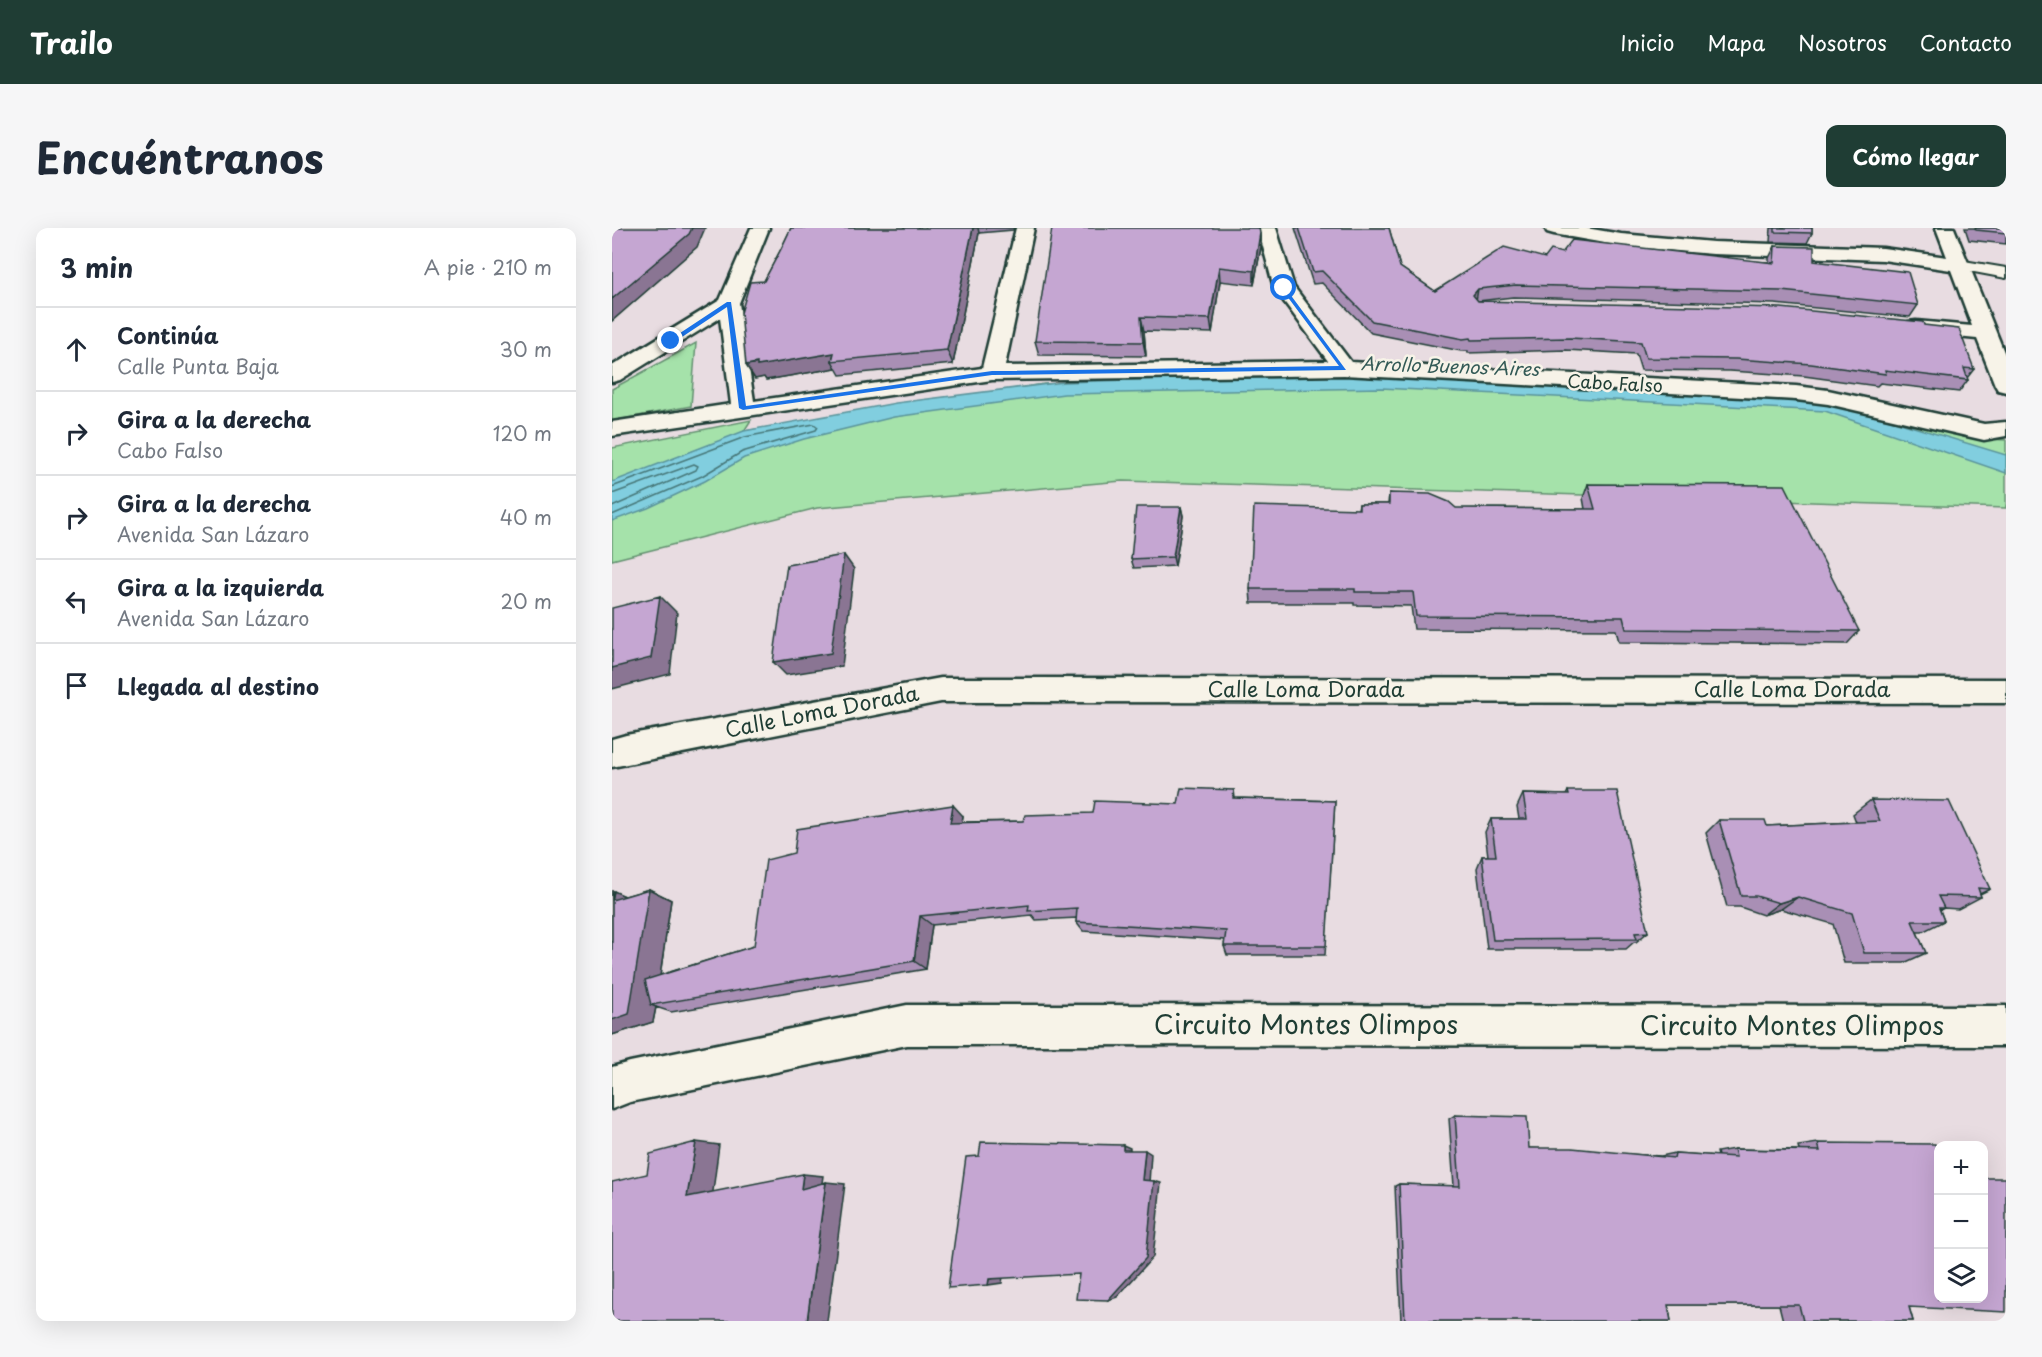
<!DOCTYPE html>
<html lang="es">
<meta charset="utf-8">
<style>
:root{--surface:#fff;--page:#f6f6f7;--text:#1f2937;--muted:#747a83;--line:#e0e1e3;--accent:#1f3d34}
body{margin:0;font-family:"Playpen Sans",sans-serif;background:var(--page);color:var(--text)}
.controls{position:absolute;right:18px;bottom:18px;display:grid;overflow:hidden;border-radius:12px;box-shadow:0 6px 24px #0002}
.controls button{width:54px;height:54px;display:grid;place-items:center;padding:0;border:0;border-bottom:2px solid var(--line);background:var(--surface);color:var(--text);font:30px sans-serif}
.stop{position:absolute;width:18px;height:18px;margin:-14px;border:4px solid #1a73e8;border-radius:50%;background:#fff}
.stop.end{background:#1a73e8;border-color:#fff;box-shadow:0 2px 6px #0008}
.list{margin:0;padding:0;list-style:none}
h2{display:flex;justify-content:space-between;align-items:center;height:78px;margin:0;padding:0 24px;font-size:26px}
h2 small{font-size:20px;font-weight:400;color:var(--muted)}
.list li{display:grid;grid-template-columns:39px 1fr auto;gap:18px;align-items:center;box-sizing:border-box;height:84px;padding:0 24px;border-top:2px solid var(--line)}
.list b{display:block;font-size:22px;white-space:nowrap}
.list p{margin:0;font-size:20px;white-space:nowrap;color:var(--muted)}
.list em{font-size:20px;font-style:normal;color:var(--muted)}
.icon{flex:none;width:33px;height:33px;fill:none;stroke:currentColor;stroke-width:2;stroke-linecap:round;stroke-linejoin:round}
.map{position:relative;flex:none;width:1394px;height:1093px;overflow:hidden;border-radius:12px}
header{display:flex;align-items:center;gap:36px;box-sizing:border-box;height:84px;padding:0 30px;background:var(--accent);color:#fff}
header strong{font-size:28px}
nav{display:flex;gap:33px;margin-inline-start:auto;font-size:21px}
.intro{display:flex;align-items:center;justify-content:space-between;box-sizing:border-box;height:144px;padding:0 36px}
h1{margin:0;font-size:42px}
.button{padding:15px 27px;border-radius:12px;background:var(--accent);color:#fff;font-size:21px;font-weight:700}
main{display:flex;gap:36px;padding:0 36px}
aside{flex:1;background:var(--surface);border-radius:12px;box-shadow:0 6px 24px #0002}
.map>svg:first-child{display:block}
.green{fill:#a5e2aa;stroke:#62906f;stroke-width:1.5}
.water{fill:#81cedf;stroke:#5a949b;stroke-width:1.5}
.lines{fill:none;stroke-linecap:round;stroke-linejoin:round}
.shore{stroke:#467778;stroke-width:1.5}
.service-casing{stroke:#1f3d34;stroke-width:4}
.minor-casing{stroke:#1f3d34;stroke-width:5}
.tertiary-casing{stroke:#1f3d34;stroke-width:5}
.service{fill:#f7f3e8;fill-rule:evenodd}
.minor{fill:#f7f3e8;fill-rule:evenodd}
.tertiary{fill:#f7f3e8;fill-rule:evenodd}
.wall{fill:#a98fb5;stroke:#1f3d34;stroke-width:1.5}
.shaded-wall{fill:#8a7493;stroke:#1f3d34;stroke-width:1.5}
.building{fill:#c5a6d2;stroke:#1f3d34;stroke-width:1.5}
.route{fill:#1a73e8}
.labels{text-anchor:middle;stroke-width:5;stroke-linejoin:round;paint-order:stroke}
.far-water-label{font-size:18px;font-style:italic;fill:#335a56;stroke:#f7f3e8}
.far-street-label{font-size:18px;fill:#1f3d34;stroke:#f7f3e8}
.street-label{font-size:21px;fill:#1f3d34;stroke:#f7f3e8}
.near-street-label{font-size:26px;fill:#1f3d34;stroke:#f7f3e8}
</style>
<header>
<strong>Trailo</strong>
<nav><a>Inicio</a><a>Mapa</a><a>Nosotros</a><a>Contacto</a></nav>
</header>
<div class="intro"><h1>Encuéntranos</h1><a class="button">Cómo llegar</a></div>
<main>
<aside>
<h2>3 min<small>A pie · 210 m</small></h2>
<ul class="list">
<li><svg class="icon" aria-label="ahead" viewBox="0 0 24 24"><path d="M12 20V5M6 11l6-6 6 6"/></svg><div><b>Continúa</b><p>Calle Punta Baja</p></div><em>30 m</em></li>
<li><svg class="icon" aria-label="right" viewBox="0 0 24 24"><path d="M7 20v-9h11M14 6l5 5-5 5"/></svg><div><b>Gira a la derecha</b><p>Cabo Falso</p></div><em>120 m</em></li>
<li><svg class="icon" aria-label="right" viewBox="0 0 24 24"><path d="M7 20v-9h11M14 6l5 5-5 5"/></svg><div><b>Gira a la derecha</b><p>Avenida San Lázaro</p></div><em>40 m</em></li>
<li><svg class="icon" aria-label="left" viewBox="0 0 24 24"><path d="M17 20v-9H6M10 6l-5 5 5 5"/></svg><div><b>Gira a la izquierda</b><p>Avenida San Lázaro</p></div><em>20 m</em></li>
<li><svg class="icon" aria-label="arrive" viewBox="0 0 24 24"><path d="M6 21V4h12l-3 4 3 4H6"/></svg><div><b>Llegada al destino</b></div></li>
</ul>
</aside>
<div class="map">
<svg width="1394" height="1093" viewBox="0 0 1394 1093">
<rect width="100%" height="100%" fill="#e8dce1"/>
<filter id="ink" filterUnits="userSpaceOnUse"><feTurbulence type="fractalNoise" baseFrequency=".0167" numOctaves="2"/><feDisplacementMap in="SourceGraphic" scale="12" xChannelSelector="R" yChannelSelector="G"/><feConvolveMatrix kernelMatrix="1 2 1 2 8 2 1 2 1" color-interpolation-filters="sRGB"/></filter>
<g filter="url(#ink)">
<path class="green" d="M 84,115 L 79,178 L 0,193 L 0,161 Z
M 769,146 L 1209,171 L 1378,211 L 1394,212 L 1394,280 L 510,253 L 205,280 L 0,332 L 0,220 L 139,192 L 132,203 L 432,156 Z"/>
<path class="water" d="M 751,145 L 1209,171 L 1394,227 L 1394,245 L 1213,183 L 769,160 L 452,166 L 282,189 L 192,211 L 132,230 L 93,253 L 36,280 L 0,293 L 0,254 L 132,203 L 284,175 L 452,154 Z"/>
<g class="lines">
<path class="shore" d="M 0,259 L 133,209 L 202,196 L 206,199 L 204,202 L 130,224 L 90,248 L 0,287
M 0,266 L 82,236 L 86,238 L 84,242 L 0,279"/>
<defs>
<path id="service" d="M 1346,32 L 1394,40 L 1394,50 L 1341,40 L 1338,37 L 1341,34 Z"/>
<path id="minor" d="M 139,0 L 157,0 L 127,75 L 142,173 L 370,140 L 404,0 L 422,0 L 393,138 L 716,133 L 662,60 L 646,0 L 664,0 L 682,59 L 739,134 L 1184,158 L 1216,162 L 1372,196 L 1394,194 L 1394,208 L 1372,212 L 1216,176 L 1184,172 L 732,147 L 380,152 L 0,208 L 0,194 L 119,176 L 108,90 L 8,152 L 0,154 L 0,138 L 108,72 Z
M 933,0 L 974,0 L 1009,6 L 1101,14 L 1271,20 L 1335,29 L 1324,0 L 1342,0 L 1394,129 L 1394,164 L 1386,162 L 1383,157 L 1365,111 L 1304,105 L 1296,104 L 1293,99 L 1296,94 L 1304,93 L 1360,98 L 1339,42 L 1271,32 L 1101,26 L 1009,18 L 942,6 L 935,4 Z
M 295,777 L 1394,778 L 1394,818 L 295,817 L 18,874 L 0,881 L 0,839 L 18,834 Z"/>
<path id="tertiary" d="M 329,450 L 1394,451 L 1394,475 L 329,474 L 0,539 L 0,511 L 14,507 Z"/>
</defs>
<use href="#service" class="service-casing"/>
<use href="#minor" class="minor-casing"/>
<use href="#tertiary" class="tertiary-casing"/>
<use href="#service" class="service"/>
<use href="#minor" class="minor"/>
<use href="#tertiary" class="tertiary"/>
</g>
<path class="wall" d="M 179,0 L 402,0 L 401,2 L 367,5 L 341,136 L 228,147 L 224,140 L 154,152 L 152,149 L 143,151 L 134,137 L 152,53 L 169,21 Z
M 683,0 L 777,0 L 788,39 L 823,63 L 933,30 L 950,25 L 1157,34 L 1157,30 L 1163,18 L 1306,77 L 1298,89 L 1163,76 L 901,69 L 866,73 L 1312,97 L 1362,141 L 1355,150 L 1356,152 L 1347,164 L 1268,155 L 1265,158 L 1192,148 L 1118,143 L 1029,142 L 1024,126 L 954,122 L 856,125 L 856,123 L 849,123 L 759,105 L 710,55 L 701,56 Z
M 1159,0 L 1200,0 L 1200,5 L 1195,15 L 1158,14 Z
M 1353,0 L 1394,0 L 1394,16 L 1357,12 Z
M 649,19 L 642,57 L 608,53 L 600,105 L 532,103 L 534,128 L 427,127 L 423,113 Z
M 976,256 L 1247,403 L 1235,416 L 1007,414 L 1004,402 L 802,401 L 799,378 L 742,377 L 742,375 L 639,375 L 638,361 L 746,281 L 747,276 L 776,276 L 777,265 L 844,280 L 973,281 L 971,270 Z
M 569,279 L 571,288 L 563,338 L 522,340 L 519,331 Z
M 622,562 L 623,570 L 723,573 L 713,727 L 615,727 L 612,718 L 613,712 L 471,703 L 464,694 L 465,690 L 424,692 L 420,687 L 320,697 L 314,741 L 59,784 L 44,779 L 41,794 L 0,807 L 0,663 L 13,668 L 37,661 L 59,672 L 48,747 L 142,718 L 351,588 L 350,594 L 411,593 L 566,576 Z
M 956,563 L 1036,704 L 1024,714 L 1022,714 L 1014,721 L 875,721 L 865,640 L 870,628 L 876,628 L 873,604 L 879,591 L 907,591 L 905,579 L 911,566 L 954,567 Z
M 1259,572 L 1378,661 L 1368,666 L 1369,669 L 1346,681 L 1332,680 L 1328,682 L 1332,693 L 1310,704 L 1305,704 L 1314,725 L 1292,735 L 1232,735 L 1221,696 L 1169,681 L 1151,687 L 1128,679 L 1115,679 L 1094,605 L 1107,592 L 1155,598 L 1244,594 L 1241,586 Z
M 843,887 L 917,920 L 1049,928 L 1063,925 L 1106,928 L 1105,924 L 1122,921 L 1187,922 L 1186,918 L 1206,915 L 1297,1079 L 1301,1093 L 1171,1093 L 1167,1077 L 1056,1077 L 1059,1093 L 789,1093 L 783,958 L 787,956 L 842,958 L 837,891 Z"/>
<path class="shaded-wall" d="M 80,0 L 93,0 L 85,19 L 0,93 L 0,71 Z
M 361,0 L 366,0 L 367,5 L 341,136 L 335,122 Z
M 648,5 L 649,19 L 642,57 L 642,43 Z
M 607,39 L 608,53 L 600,105 L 598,91 Z
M 866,61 L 864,73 L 861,67 Z
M 529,89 L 532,103 L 534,128 L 531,114 Z
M 222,125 L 220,133 L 224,140 L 154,152 L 152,149 L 143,151 L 134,137 Z
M 569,279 L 571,288 L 563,338 L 561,329 Z
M 232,327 L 242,341 L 230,438 L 174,447 L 161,434 Z
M 48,368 L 65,385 L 58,446 L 0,461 L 0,440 Z
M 341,577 L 351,588 L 348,606 L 338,595 Z
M 37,661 L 59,672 L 44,776 L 39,777 L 44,779 L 41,794 L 0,807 L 0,792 Z
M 2,663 L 25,674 L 0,672 Z
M 1186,669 L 1169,681 L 1151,687 L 1167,675 Z
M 308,688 L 320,697 L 314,741 L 302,733 Z
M 84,914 L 107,917 L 100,971 L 75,969 Z
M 511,917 L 518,920 L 518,925 L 511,922 Z
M 533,922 L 539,926 L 537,955 L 530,952 Z
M 191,946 L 211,948 L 209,962 L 189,961 Z
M 542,953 L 549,955 L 541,1029 L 505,1069 L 496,1072 Z
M 214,954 L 233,956 L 215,1093 L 195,1093 Z
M 391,1049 L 390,1055 L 376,1057 L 377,1051 Z"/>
<path class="building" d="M 0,0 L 80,0 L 77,6 L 0,71 Z
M 179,0 L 361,0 L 335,122 L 220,133 L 222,125 L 145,138 L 145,135 L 134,137 L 129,85 L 138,54 L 152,53 L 169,21 Z
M 440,0 L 647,0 L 648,5 L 642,43 L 607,39 L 598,91 L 529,89 L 531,114 L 423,113 Z
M 687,0 L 777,0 L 788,39 L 823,63 L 892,19 L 933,30 L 939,22 L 950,25 L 960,12 L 1162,35 L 1163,18 L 1202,19 L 1202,33 L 1296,44 L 1306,77 L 1169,63 L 904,57 L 866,61 L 861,67 L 866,73 L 1169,80 L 1311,94 L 1312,97 L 1347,101 L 1362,141 L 1352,140 L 1356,152 L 1273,142 L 1274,146 L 1199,136 L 1124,131 L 1034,130 L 1029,114 L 958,110 L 859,112 L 858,110 L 851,111 L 760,93 L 710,43 L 701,44 Z
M 1163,0 L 1200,0 L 1200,5 L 1163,4 Z
M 1363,0 L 1394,0 L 1394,5 L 1364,2 Z
M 976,256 L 1173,257 L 1247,403 L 1014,401 L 1011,389 L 804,388 L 801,364 L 743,364 L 743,361 L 638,361 L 642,278 L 747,281 L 747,276 L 777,276 L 777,265 L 818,266 L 837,274 L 844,280 L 983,281 Z
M 524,279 L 569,279 L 561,329 L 519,331 Z
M 232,327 L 219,425 L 161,434 L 175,337 Z
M 48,368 L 39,430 L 0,440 L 0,380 Z
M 569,560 L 622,562 L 621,570 L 723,573 L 714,718 L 612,718 L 614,703 L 464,694 L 465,680 L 416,683 L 417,677 L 308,688 L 302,733 L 39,777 L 33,752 L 142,718 L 154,632 L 182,625 L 185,601 L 341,577 L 338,595 L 411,593 L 413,587 L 481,585 L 483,573 L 566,576 Z
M 956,563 L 1005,563 L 1036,704 L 1023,705 L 1025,711 L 881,712 L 870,628 L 884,628 L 879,591 L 915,591 L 911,566 L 957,567 Z
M 1259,572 L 1337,573 L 1378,661 L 1366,660 L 1369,669 L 1326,668 L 1332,680 L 1327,680 L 1332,693 L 1300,693 L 1314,725 L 1252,725 L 1240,685 L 1186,669 L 1167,675 L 1144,668 L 1129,668 L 1107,592 L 1153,592 L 1155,598 L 1268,593 Z
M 37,661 L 17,786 L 0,792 L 0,663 L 2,663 L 0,672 Z
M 843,887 L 915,889 L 917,920 L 960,920 L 1062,930 L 1063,925 L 1124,929 L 1122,921 L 1208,923 L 1206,915 L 1323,916 L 1326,925 L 1326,1071 L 1371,1071 L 1371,950 L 1394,950 L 1394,1084 L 1297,1079 L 1301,1093 L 1191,1093 L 1187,1077 L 1056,1077 L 1059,1093 L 793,1093 L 787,956 L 848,958 Z
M 84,914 L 75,969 L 191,946 L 189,961 L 214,954 L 195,1093 L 0,1093 L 0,954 L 35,946 L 38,926 Z
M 369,914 L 511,917 L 511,922 L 533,922 L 530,952 L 542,953 L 534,1030 L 496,1072 L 464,1071 L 467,1046 L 377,1051 L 376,1057 L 336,1060 L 354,929 L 367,928 Z"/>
</g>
<path class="route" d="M 672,58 L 734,142 L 380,147 L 131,182 L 127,180 L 115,79 L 61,115 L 56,113 L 115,74 L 119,74 L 134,178 L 380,143 L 727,138 L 669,60 Z"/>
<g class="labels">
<g class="far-water-label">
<text transform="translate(838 139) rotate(2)" y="6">Arrollo Buenos Aires</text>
</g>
<g class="far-street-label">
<text transform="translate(1003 156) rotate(3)" y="6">Cabo Falso</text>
</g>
<g class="street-label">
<text x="694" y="469">Calle Loma Dorada</text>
<text x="1180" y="469">Calle Loma Dorada</text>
<text transform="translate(210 484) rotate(-11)" y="7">Calle Loma Dorada</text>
</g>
<g class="near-street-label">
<text x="694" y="806">Circuito Montes Olimpos</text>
<text x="1180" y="807">Circuito Montes Olimpos</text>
</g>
</g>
</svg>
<div class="controls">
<button>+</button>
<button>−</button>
<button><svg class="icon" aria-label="layers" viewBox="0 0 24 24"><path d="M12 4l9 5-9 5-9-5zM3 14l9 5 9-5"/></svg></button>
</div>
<div class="stop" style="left:672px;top:60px"></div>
<div class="stop end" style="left:59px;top:113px"></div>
</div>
</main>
